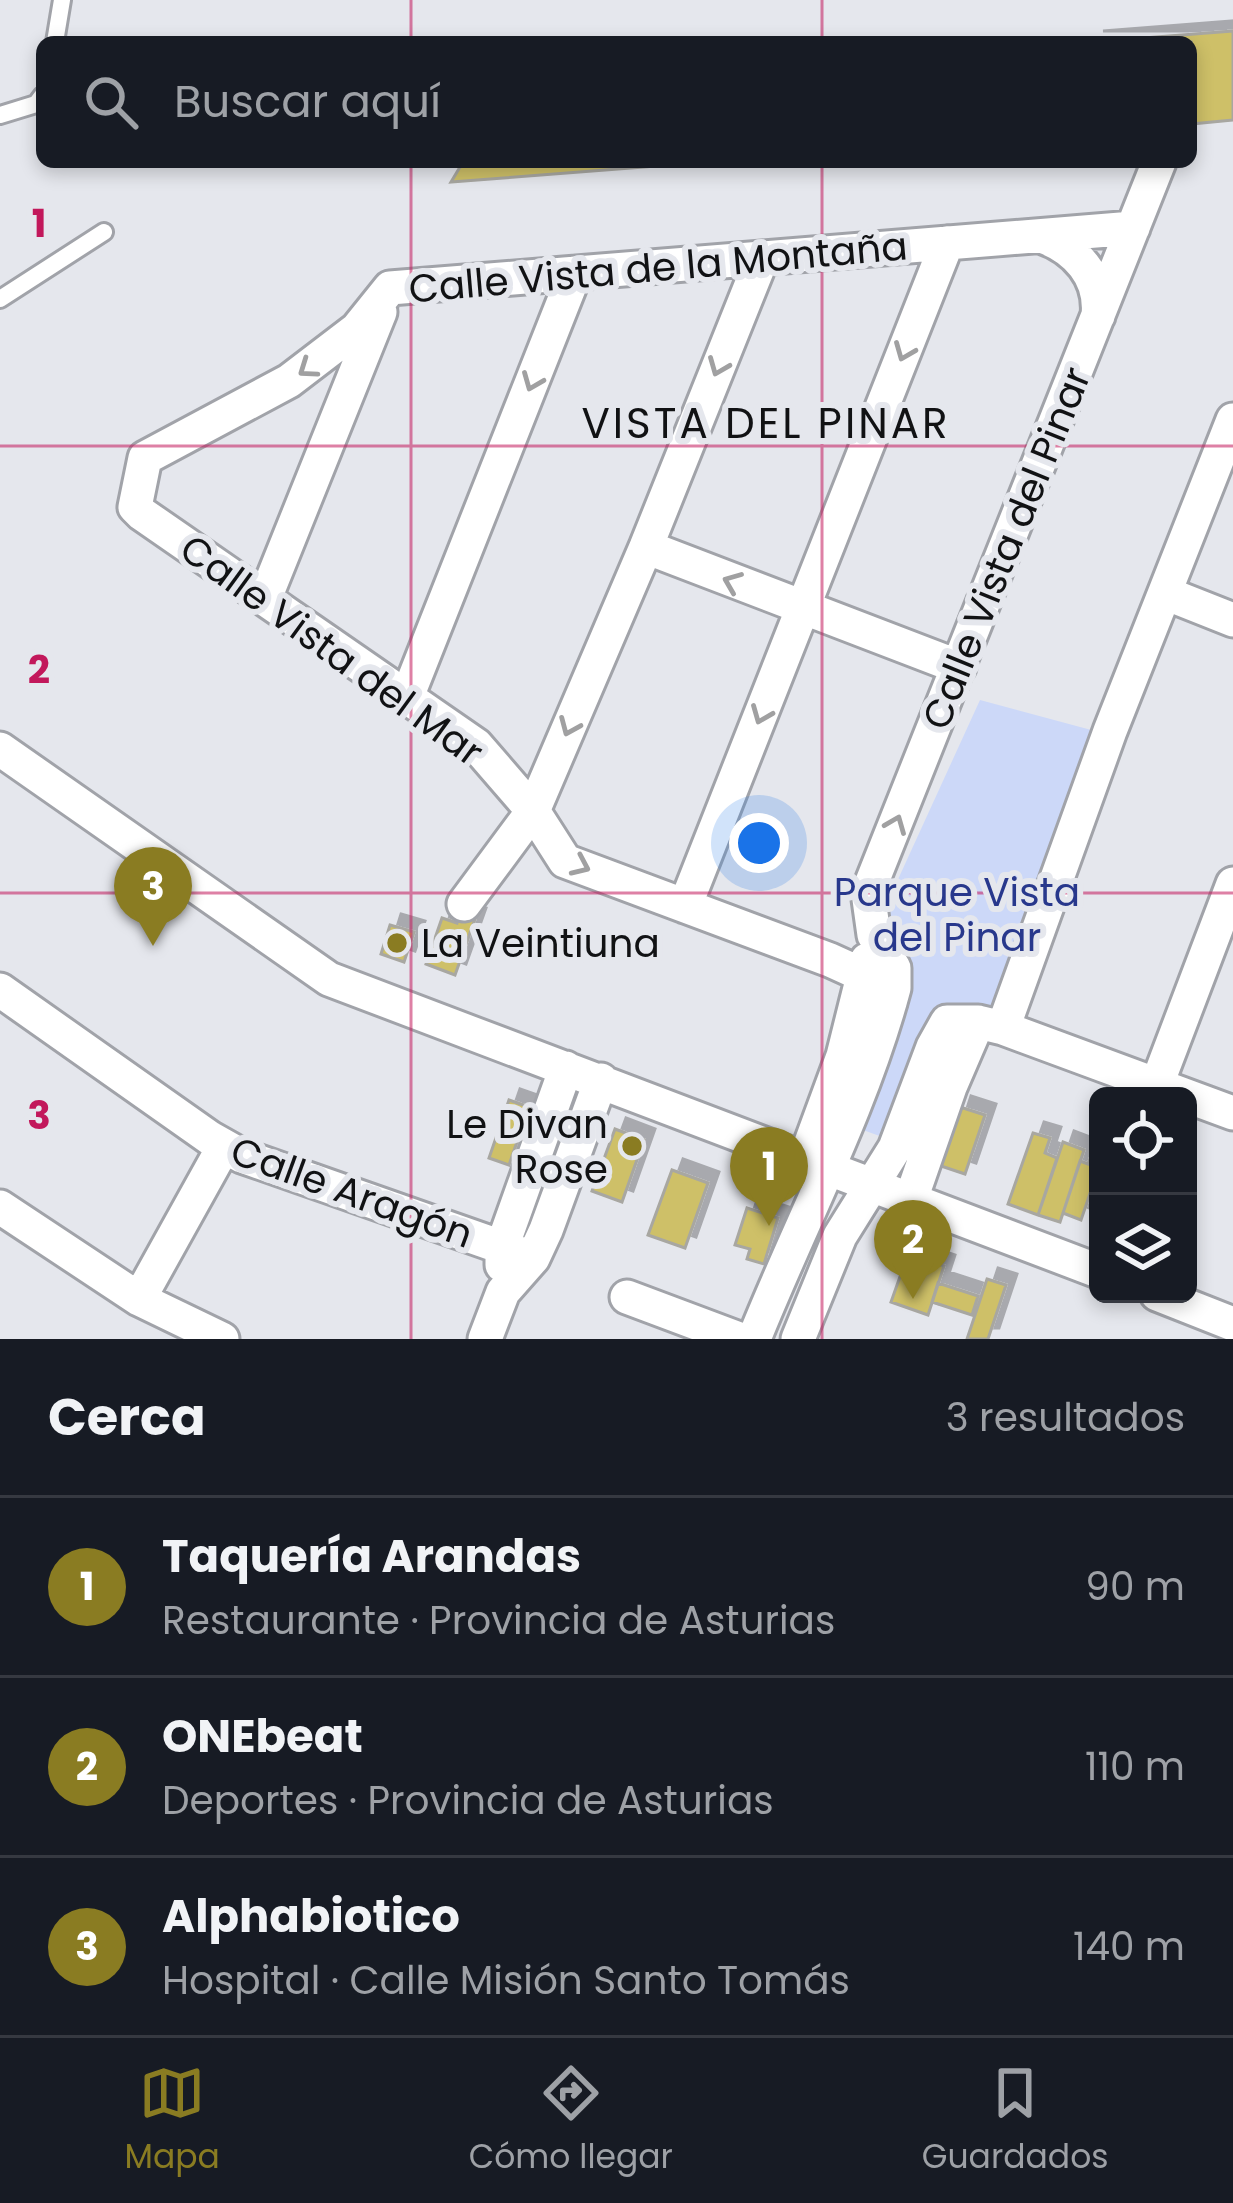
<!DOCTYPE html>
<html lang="es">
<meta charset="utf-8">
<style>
:root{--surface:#171b24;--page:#242831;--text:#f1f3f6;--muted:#9ea1a6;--line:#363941;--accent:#8a7c22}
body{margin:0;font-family:Poppins,sans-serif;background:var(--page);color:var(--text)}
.controls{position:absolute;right:36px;bottom:36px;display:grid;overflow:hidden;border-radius:18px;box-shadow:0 6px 18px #0003}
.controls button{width:108px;height:108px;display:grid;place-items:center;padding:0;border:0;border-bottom:3px solid var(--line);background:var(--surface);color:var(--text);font:60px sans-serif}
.you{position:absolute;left:759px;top:843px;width:42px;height:42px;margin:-30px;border:9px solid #fff;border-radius:50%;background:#1a73e8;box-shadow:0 0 0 18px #1a73e833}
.badge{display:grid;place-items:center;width:78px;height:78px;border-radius:50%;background:var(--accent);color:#fff;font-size:39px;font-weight:700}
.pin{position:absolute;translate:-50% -99px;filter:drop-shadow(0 3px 6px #0008)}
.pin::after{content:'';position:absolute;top:63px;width:42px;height:36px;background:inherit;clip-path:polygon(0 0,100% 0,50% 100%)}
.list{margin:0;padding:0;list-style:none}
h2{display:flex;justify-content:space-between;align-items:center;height:156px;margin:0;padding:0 48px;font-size:51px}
h2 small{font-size:39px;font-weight:400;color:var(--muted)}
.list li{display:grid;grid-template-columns:78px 1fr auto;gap:36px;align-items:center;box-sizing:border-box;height:180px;padding:0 48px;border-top:3px solid var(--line)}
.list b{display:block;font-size:45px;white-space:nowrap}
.list p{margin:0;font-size:39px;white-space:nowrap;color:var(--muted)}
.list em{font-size:39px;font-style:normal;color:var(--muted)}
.icon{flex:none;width:66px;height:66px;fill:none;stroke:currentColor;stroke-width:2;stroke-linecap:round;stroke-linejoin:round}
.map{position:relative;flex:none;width:1233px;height:1339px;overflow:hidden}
.search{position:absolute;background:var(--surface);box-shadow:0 6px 18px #0003;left:36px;right:36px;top:36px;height:132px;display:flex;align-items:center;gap:30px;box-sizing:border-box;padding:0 42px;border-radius:18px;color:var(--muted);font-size:45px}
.sheet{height:696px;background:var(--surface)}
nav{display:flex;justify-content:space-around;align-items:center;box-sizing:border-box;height:168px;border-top:3px solid var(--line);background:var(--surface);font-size:33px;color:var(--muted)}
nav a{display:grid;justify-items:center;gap:6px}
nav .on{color:var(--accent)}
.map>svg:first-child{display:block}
.green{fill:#ccd8f8}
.building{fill:#cec068;stroke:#a8a7a1;stroke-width:3;filter:url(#shadow)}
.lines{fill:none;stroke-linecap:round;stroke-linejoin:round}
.lane-casing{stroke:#a1a3a9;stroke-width:22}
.street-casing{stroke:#a1a3a9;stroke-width:39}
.lane{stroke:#fff;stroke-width:16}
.street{stroke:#fff;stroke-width:33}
.oneway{stroke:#a0a0a1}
.grid{fill:none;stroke:#c2185b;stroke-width:3;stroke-opacity:0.55}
.poi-dot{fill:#8a7c22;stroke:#e5e7ed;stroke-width:4.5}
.labels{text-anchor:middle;stroke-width:12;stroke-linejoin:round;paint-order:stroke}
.street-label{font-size:39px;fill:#111214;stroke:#e5e7ed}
.park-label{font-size:39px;fill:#28388c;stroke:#e5e7ed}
.poi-label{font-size:39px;fill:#111214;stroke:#e5e7ed;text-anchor:start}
.neighbourhood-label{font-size:42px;letter-spacing:3px;fill:#111214;stroke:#e5e7ed}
.grid-label{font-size:39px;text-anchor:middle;font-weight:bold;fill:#c2185b;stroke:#e5e7ed;stroke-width:12;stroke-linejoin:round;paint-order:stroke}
</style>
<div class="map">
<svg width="1233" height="1339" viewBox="0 0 1233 1339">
<defs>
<filter id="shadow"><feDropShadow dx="11" dy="-11" stdDeviation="0" flood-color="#0004"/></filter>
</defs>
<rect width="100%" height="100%" fill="#e5e7ed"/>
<path class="green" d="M 980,700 L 1095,731 L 992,1018 L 888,1139 L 849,1125 L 910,998 L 904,959 L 887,933 L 884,910 Z"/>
<path class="building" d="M 1233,31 L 1233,120 L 1191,124 L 1191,42 L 1092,42 Z
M 463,162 L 708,162 L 451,182 Z
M 460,914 L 475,919 L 455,975 L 426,964 L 442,918 L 457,923 Z
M 390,925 L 414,932 L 404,962 L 381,954 Z
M 509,1100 L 529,1107 L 509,1165 L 489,1158 Z
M 960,1107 L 985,1115 L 965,1174 L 941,1166 Z
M 615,1129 L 644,1140 L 622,1202 L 592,1191 Z
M 1033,1133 L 1050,1138 L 1045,1153 L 1057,1158 L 1038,1215 L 1008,1204 Z
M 1063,1142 L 1084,1150 L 1060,1222 L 1038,1215 Z
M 1090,1159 L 1098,1162 L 1098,1170 L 1081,1220 L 1063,1213 L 1080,1161 L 1088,1164 Z
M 672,1170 L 708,1183 L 685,1248 L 648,1235 Z
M 747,1208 L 778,1218 L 764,1264 L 747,1259 L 750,1249 L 735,1245 Z
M 908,1254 L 944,1266 L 928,1315 L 891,1302 Z
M 987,1279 L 1006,1285 L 988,1339 L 967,1339 Z
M 938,1283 L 978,1296 L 972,1315 L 932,1302 Z"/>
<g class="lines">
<defs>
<path id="lane" d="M 55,42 L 62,0
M 0,115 L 36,104 L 42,96
M 0,299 L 104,232"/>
<path id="street" d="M 1041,236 C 1076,248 1102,277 1098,316
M 646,547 L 959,667
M 1165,593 L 1233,620
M 265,598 L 380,312
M 407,697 L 575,273
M 0,749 L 329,979 L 1098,1271
M 464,904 L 533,811 L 646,547 L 762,258
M 685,906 L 947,243
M 0,990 L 210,1138 L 242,1156 L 533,1258
M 890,1003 L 863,975 L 830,960 L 565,861 L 533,811 L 476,745 L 142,514 L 135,507 L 145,458 L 289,381 L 357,329 L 390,288 L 1133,228
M 1003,1028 L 1110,731 L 1233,420
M 1157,1084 L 1233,884
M 805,1159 L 843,1056 L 867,960
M 911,1199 L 950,1087 L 978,1022
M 0,1207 L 139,1299 L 222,1339
M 502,1265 L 502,1247 L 566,1068
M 1157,1294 L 1233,1324
M 627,1297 L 739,1339
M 139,1299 L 224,1146
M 485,1339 L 503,1292 L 533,1258 L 546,1230 L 601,1080
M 754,1339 C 800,1224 862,1108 894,988 L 894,968 L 874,935 L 868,892 L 1159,162
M 798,1339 L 840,1236 L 895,1148 L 933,1047 L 947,1022 L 978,1022 L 1003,1028 L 1233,1113"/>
</defs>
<use href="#lane" class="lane-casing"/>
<use href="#street" class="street-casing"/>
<use href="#lane" class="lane"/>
<use href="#street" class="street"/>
</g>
<defs><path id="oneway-chevron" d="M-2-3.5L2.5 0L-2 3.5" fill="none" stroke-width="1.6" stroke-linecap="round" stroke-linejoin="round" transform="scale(3)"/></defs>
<g class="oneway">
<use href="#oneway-chevron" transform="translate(904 352) rotate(112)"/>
<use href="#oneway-chevron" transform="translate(718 367) rotate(112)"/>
<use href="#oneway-chevron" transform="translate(307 369) rotate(145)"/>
<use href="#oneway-chevron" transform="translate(532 382) rotate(112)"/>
<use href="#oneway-chevron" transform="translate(732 582) rotate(-158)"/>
<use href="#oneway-chevron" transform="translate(761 715) rotate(112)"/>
<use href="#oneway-chevron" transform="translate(569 727) rotate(113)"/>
<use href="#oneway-chevron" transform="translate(896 824) rotate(-68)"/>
<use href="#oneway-chevron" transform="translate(581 866) rotate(24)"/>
</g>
<path class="grid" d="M 411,0 L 411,42M 822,0 L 822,42M 411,162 L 411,1339M 822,162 L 822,1339M 0,446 L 1233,446M 0,893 L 1233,893"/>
<g class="poi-dot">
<circle cx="397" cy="943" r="12"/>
<circle cx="632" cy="1146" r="12"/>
</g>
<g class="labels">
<g class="street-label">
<text transform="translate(658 267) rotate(-5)" y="14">Calle Vista de la Montaña</text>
<text transform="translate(1006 548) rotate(-68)" y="14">Calle Vista del Pinar</text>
<text transform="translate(332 650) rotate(36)" y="14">Calle Vista del Mar</text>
<text transform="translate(352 1192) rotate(20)" y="14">Calle Aragón</text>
</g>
<g class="park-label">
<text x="957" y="906">Parque Vista<tspan x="957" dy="45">del Pinar</tspan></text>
</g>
<g class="poi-label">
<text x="421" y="957">La Veintiuna</text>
<text x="608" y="1138" text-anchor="end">Le Divan<tspan x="608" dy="45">Rose</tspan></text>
</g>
<g class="neighbourhood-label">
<text x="766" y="438">VISTA DEL PINAR</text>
</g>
</g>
<g class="grid-label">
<text x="39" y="237">1</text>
<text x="39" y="683">2</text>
<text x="39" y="1129">3</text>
</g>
</svg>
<div class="controls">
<button><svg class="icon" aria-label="locate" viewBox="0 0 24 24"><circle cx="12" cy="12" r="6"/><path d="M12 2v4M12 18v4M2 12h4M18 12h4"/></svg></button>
<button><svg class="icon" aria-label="layers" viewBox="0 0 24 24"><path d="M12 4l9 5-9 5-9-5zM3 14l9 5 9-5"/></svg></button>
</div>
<div class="you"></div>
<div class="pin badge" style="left:769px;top:1226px">1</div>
<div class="pin badge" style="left:913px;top:1299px">2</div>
<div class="pin badge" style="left:153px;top:946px">3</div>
<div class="search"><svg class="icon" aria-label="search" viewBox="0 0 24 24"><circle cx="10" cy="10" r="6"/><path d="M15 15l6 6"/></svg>Buscar aquí</div>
</div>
<section class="sheet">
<h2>Cerca<small>3 resultados</small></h2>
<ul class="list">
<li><span class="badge">1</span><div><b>Taquería Arandas</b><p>Restaurante · Provincia de Asturias</p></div><em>90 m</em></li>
<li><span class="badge">2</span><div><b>ONEbeat</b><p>Deportes · Provincia de Asturias</p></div><em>110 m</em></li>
<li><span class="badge">3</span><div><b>Alphabiotico</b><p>Hospital · Calle Misión Santo Tomás</p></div><em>140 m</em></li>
</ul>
</section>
<nav>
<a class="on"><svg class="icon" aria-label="map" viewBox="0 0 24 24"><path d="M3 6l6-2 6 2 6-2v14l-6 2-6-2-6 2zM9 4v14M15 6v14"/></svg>Mapa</a>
<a><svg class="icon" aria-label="directions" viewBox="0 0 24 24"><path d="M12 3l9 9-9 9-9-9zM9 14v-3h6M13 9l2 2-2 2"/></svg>Cómo llegar</a>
<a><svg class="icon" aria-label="saved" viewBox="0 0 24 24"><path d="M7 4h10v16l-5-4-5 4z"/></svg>Guardados</a>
</nav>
